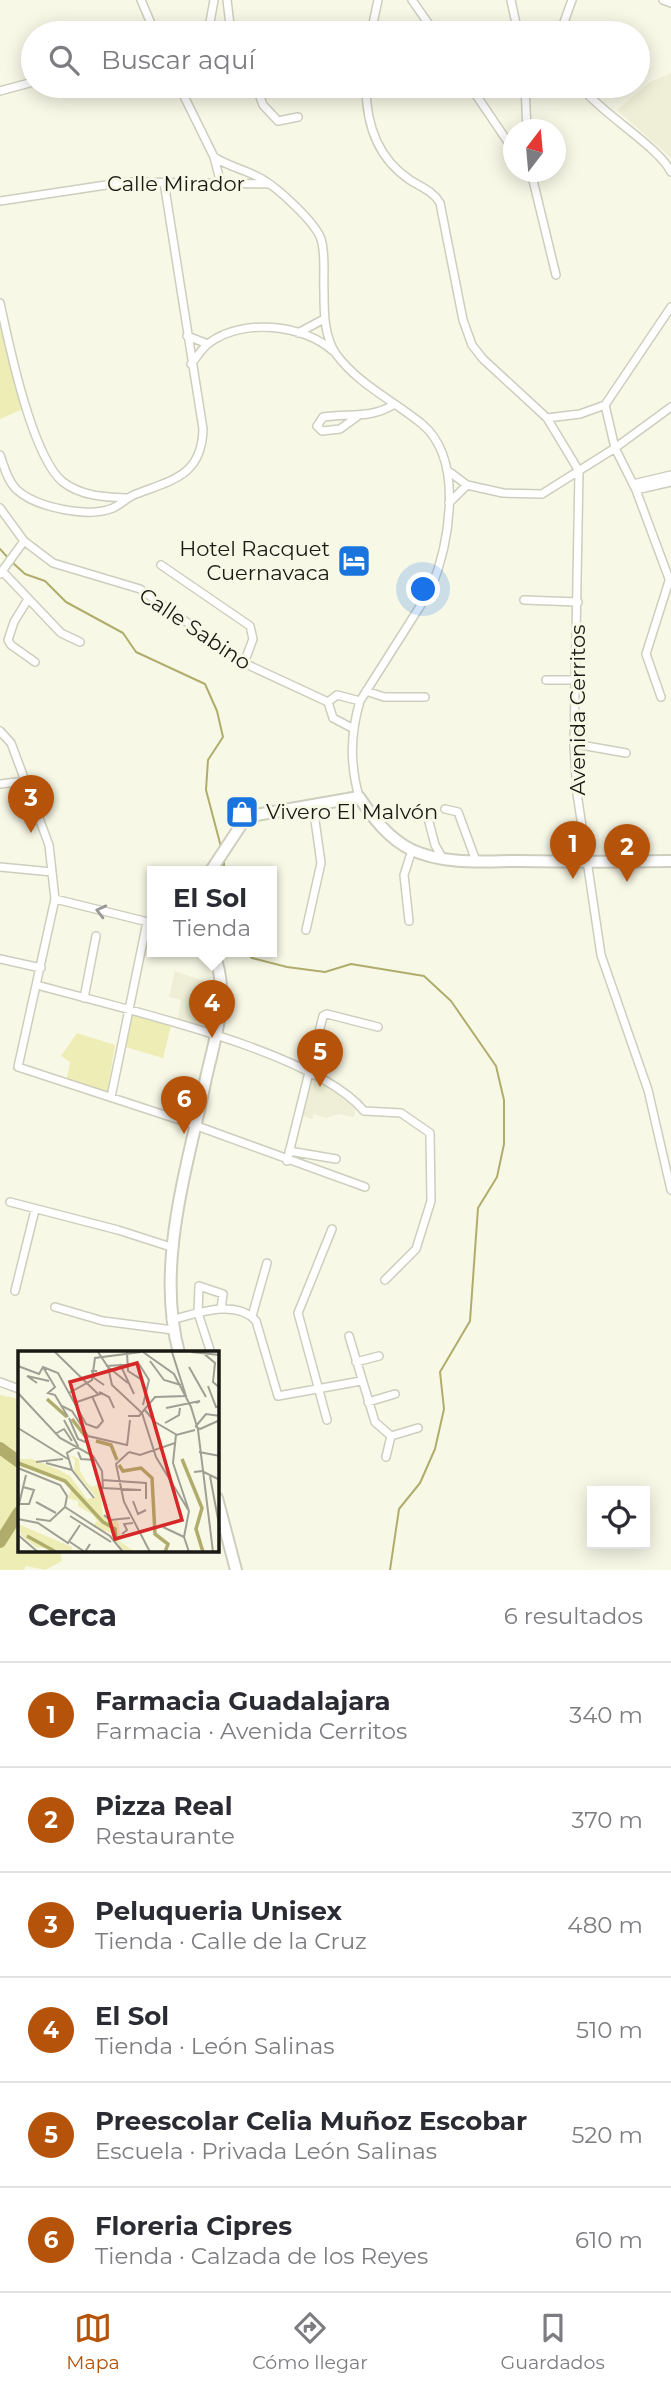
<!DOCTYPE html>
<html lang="es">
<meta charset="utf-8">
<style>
:root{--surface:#fff;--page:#f7f7f7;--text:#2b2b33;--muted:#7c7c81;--line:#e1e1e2;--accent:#b45309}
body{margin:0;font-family:Montserrat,sans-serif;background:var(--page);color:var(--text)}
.controls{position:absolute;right:21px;bottom:21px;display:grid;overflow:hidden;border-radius:0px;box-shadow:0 4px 18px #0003}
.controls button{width:63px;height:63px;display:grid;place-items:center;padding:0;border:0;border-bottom:2px solid var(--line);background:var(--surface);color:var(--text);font:35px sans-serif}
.compass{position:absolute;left:503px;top:119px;width:63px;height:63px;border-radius:50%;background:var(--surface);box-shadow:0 4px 18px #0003;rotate:16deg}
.you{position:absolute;left:424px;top:590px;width:24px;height:24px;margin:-18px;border:5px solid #fff;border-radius:50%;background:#1a73e8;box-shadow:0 0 0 10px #1a73e833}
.badge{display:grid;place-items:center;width:46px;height:46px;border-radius:50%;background:var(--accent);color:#fff;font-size:23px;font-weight:700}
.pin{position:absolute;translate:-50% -58px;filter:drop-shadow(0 2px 4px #0008)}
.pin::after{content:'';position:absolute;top:37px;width:24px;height:21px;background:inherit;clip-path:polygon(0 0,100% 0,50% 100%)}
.popup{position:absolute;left:147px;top:866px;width:130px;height:91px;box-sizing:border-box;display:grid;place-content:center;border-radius:0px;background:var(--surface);filter:drop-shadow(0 2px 5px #0005);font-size:23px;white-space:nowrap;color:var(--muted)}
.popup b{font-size:26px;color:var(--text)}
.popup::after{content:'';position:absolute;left:50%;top:100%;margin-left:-14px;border:14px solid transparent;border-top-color:var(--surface)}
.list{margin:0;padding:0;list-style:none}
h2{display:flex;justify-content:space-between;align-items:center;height:91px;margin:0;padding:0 28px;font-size:30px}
h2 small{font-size:23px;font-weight:400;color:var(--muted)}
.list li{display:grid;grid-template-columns:46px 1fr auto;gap:21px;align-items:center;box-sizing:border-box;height:105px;padding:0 28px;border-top:2px solid var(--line)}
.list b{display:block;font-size:26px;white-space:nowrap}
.list p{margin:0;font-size:23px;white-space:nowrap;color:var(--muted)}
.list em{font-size:23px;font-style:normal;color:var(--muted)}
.icon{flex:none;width:38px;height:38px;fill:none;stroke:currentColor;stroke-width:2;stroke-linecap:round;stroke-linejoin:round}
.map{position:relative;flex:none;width:671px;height:1570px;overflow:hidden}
.search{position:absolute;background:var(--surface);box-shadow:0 4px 18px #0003;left:21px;right:21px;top:21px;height:77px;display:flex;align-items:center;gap:18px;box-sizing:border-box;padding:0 24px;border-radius:38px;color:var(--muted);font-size:26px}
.sheet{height:721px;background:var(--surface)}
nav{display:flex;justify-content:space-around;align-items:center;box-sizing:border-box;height:98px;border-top:2px solid var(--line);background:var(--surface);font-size:19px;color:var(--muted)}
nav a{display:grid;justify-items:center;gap:4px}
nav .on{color:var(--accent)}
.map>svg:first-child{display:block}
.built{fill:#efeed6}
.green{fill:#eeedb5}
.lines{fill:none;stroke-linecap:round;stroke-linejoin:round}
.stream{stroke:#b0ad6c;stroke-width:2}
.river{stroke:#b0ad6c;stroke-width:12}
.street-casing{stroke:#cecebe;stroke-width:10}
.secondary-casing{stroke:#cecebe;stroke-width:14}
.street{stroke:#fff;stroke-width:7}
.secondary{stroke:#fff;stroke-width:10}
.oneway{stroke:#989895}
.labels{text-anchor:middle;stroke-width:6;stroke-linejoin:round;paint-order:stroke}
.street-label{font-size:21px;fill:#1a1a14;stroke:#f8f8e7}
.poi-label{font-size:21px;fill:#1a1a14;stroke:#f8f8e7;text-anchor:end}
.inset-river{fill:none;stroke:#b0ad6c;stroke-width:3.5}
.inset-road{fill:none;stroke:#9f9f93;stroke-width:2}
.view{fill:#d62828;fill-opacity:0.15;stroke:#d62828;stroke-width:3.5}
.inset-edge{fill:none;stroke:#1a1a14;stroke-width:3.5}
</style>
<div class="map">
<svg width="671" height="1570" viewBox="0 0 671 1570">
<rect width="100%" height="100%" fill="#f8f8e7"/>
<path class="built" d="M 671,73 L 671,158 L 617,110 L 650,82 Z
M 175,971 L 209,983 L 213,1001 L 217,1002 L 209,1031 L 177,1023 L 181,1000 L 169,997 Z
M 309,1069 L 322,1080 L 351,1094 L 357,1101 L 354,1117 L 339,1114 L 326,1118 L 314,1114 L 312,1119 L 296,1114 Z"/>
<path class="green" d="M 0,322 L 23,409 L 0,419 Z
M 129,1014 L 171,1026 L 163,1058 L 122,1046 Z
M 77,1033 L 115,1045 L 107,1095 L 69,1084 L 67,1077 L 70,1062 L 61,1056 Z
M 0,1395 L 19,1399 L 19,1551 L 60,1551 L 62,1561 L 45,1570 L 26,1566 L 24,1570 L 0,1570 Z"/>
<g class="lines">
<path class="stream" d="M 0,549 L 9,559
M 13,563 L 25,574 L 45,581 L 66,602 L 123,633 L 136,652 L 205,684 L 217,711 L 223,737 L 208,760 L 206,790 L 221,847
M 224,872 L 224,859
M 245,952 L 252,958 L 287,967 L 325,972 L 351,964 L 424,976 L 451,1001 L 496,1066 L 504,1100 L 504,1144 L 497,1177 L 478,1208 L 470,1321 L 440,1372 L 444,1409 L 435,1449 L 420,1483 L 399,1509 L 390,1570"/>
<path class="river" d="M 0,1448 L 19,1462
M 0,1542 L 19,1512"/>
<defs>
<path id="street" d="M 141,0 L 155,33
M 227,0 L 230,25 L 235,33
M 412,0 L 435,33
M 511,0 L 518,33
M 663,0 L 671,3
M 208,33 L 214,0
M 371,33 L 378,0
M 560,33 L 572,0
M 179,86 L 214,157 L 221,184
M 256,86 L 263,105 L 278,121 L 298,117
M 366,86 C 366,123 377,158 410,180 C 421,187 433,191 440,203 L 463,320 L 472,345 L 483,359 L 547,418 L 579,471 L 574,746 L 577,793 L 601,955 L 648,1090 L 671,1190
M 470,86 L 514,151
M 525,86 L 527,130
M 580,86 C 602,114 659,147 671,172
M 0,91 L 33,82
M 214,157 C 229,167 247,170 262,179 C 278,188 315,222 321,239 C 326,255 323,276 324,292 C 324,313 324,336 336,354 C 359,385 393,400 422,424 C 465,460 449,544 431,589 L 360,701 C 350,735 350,764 359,797
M 531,172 L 556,275
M 0,201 L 126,182 L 269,184
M 0,303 C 9,345 32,457 63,482 C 81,496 104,497 126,498
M 298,333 L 324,319
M 187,336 L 208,344
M 191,364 C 197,357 202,348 209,343 C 243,318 303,324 333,351
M 605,405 L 615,448 L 636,490 L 671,584
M 605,405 L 671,307
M 358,416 L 340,429 L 322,431 L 317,426 L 323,417 C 348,413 370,419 393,405
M 547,418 L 580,414 L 605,405
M 0,455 C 4,466 7,480 16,489 C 36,508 89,518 113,508 C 122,504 127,497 136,494 C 173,480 202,475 203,429 L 164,182
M 447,470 L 467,485 L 503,493 L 542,494 L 615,448 L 671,407
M 633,484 L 671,475
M 636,490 L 671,482
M 449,503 L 467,485
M 0,508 L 24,541 L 53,563 L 140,589 L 244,663 L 328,702
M 161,565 L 250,626 L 253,639 L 244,663
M 3,572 L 61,633 L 80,642
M 0,574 L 24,541
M 28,599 L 14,622 L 8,640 L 11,645 L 35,662
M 524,600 L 578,602
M 546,680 L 575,680
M 366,691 L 384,697 L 425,697
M 661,697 L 646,654 L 669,581
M 328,702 L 333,718 L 352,728
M 328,702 L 337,695 L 360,701
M 0,731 L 11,743 L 49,845 L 55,899 L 18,1067 L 186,1122 L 365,1187
M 574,746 L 581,745 L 626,753
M 0,784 L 25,781
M 445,809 L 458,812 L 476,861
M 429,822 L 435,845 L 443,859
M 0,867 L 52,872
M 55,899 L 152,923
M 409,921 L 404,875 L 412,850
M 306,930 L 321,863 L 313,806
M 0,959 L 41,968
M 37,985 C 118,1008 314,1050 364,1111 L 401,1113 L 430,1133 L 431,1201 L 416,1249 L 385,1280
M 84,998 L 96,936
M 111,1097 L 147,922
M 289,1151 L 336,1159
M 287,1161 L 323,1016 L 327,1014 L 378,1027
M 10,1202 L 118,1230 L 174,1248
M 15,1291 L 35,1210
M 55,1307 L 103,1321 L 173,1330
M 252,1316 L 267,1263
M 171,1320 C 195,1314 236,1298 256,1321 L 278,1396 L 361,1381
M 349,1336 L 375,1422 L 391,1436
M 211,1353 L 198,1313 L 199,1286 L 223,1294 L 221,1309
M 356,1362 L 379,1356
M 0,1382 L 19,1389
M 368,1402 L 395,1394
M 327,1420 L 298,1313 L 332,1229
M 391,1436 L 418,1428
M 386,1457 L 391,1436"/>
<path id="secondary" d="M 210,872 L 243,822 L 256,815 L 359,797 C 373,818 389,839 412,850 C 445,865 484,861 519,861 C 570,862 620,862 671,861
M 179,1353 C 155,1264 188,1166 206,1078 C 215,1038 231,992 213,952
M 217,1498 L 236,1570"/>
</defs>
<use href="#street" class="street-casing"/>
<use href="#secondary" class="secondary-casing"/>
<use href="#street" class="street"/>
<use href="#secondary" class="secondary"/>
</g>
<defs><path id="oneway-chevron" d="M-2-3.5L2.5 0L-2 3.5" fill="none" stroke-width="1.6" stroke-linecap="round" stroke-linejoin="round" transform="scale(1.75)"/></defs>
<use class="oneway" href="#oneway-chevron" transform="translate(101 911) rotate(-166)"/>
<defs>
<symbol id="hotel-square" viewBox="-11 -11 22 22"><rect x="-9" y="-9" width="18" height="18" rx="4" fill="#1974dd" stroke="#f8f8e7"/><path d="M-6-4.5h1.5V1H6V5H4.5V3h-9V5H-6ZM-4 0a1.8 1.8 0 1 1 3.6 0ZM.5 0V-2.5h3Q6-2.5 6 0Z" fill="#fff"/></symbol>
<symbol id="shop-square" viewBox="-11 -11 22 22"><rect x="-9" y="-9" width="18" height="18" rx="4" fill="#1974dd" stroke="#f8f8e7"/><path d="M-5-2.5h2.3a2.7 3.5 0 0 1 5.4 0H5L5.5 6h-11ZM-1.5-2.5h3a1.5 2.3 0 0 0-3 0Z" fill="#fff"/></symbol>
</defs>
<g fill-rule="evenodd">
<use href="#hotel-square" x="335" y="542" width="38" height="38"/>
<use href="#shop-square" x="223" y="793" width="38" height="38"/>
</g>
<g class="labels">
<g class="street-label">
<text x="176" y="191">Calle Mirador</text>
<text transform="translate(195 629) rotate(34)" y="7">Calle Sabino</text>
<text transform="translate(578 710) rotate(-90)" y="7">Avenida Cerritos</text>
</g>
<g class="poi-label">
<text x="330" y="556">Hotel Racquet<tspan x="330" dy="24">Cuernavaca</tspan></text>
<text x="266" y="819" text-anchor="start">Vivero El Malvón</text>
</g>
</g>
<g transform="translate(18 1351)">
<rect width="201" height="201" fill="#f8f8e7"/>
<path d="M 51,104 L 61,108 L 62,120 L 69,132 L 74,136 L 82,133 L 85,165 L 100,170 L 103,186 L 100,189 L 117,201 L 106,201 L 93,182 L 75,176 L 79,170 L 75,164 L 60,155 L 60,150 L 50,147 L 53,138 L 44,129 L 0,115 L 0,108 L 14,108 L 41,119 L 52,125 L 69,148 L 78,146 L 56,120 L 57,109 ZM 0,173 L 54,196 L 54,201 L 18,196 L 4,185 Z" fill="#eeedb5"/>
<path class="inset-river" d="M 29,48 L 49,66M 54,68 L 67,85M 78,90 L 93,94 L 99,109M 164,108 L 184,157 L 178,178 L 185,201M 0,112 L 47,130 L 85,171 L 97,178 L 98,190M 101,114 L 105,120 L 123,117 L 134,127 L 137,183 L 150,193 L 147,201M 9,185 L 38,201"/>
<path class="inset-road" d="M 37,1 L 80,43M 80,1 L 90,16 L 110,32M 109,1 L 110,20 L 124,29 L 128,40M 125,1 L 156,23 L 173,56 L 180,79 L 195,201M 173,1 L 202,4M 184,1 L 197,12 L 195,31 L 202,37M 132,10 L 146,29 L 163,34M 102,13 L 116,43M 0,15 L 21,23 L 25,16 L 40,22 L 68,73 L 79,77M 88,15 L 121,13 L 131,29 L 125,54M 25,16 L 37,36 L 30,42 L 37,44 L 50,66M 90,16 L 94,34 L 124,62 L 138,106 L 171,160M 171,16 L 188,46M 79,20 L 74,20 L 76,27 L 86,34M 19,32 L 9,25 L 31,30M 190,35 L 198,56 L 202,55M 81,41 L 91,46 L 96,57M 0,42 L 42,87 L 75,105 L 84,120 L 85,137 L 123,139M 51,42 L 74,29 L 77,7 L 123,1M 74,45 L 85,70 L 79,77M 56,52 L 85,42M 44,55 L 54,60 L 70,85 L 109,94M 148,57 L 182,50 L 178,52M 126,58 L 137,71 L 159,84M 110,65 L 121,65 L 137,46 L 168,45 L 154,1M 51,67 L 60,88 L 67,91 L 70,85M 46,69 L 60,95 L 49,102 L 54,119 L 76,147M 147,72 L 161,64 L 162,57M 177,75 L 182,78 L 202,69M 178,75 L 188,63 L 202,65M 0,77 L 50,108M 37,83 L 46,78 L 54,90M 109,95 L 112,69M 60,101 L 63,108 L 77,109M 111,101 L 98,113 L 106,151 L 132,201M 111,101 L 122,104 L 157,92M 181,101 L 202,105M 18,111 L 45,108M 28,112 L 54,119M 0,117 L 42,134 L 49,145 L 47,156M 176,121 L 184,120 L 202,129M 192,125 L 202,179M 84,129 L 128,132 L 128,148M 115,150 L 120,163 L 128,159M 18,151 L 38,162M 2,153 L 11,153 L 16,139 L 5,136M 47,156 L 92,185 L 105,201M 0,157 L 8,124M 86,164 L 92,169 L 112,167M 52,165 L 93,191M 0,168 L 20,172 L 50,192 L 62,174M 18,168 L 32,170 L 47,156M 145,176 L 166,186M 104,183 L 109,179 L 106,173 L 115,172M 0,184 L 20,201M 52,191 L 67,201 L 72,193M 171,201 L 166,186 L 171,160 L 155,112 L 158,84 L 177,79"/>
<path class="view" d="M 119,12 L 164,169 L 97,188 L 52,31 Z"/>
<rect width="201" height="201" class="inset-edge"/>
</g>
</svg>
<div class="controls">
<button><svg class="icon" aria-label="locate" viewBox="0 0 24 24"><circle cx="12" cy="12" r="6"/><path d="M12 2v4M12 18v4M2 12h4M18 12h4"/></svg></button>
</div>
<svg class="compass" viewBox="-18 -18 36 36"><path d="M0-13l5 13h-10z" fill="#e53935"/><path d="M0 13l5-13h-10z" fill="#7c7c81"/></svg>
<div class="you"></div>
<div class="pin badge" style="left:573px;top:879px">1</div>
<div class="pin badge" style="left:627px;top:882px">2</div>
<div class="pin badge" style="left:31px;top:833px">3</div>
<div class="pin badge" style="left:212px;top:1038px">4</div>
<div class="popup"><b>El Sol</b>Tienda</div>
<div class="pin badge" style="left:320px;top:1087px">5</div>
<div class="pin badge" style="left:184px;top:1134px">6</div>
<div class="search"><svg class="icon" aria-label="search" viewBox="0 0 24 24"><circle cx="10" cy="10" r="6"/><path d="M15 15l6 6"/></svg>Buscar aquí</div>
</div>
<section class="sheet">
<h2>Cerca<small>6 resultados</small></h2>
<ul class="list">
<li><span class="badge">1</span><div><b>Farmacia Guadalajara</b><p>Farmacia · Avenida Cerritos</p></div><em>340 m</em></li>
<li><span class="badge">2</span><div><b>Pizza Real</b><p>Restaurante</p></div><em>370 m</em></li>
<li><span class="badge">3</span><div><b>Peluqueria Unisex</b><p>Tienda · Calle de la Cruz</p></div><em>480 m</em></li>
<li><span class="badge">4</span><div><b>El Sol</b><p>Tienda · León Salinas</p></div><em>510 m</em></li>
<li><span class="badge">5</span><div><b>Preescolar Celia Muñoz Escobar</b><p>Escuela · Privada León Salinas</p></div><em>520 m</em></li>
<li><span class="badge">6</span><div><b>Floreria Cipres</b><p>Tienda · Calzada de los Reyes</p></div><em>610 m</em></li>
</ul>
</section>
<nav>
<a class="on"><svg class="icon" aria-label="map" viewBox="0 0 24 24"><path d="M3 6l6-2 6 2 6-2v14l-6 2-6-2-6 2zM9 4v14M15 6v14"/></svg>Mapa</a>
<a><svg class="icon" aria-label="directions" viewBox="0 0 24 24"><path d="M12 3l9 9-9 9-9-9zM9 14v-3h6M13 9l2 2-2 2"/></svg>Cómo llegar</a>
<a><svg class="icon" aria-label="saved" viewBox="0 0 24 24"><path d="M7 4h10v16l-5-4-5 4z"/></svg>Guardados</a>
</nav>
